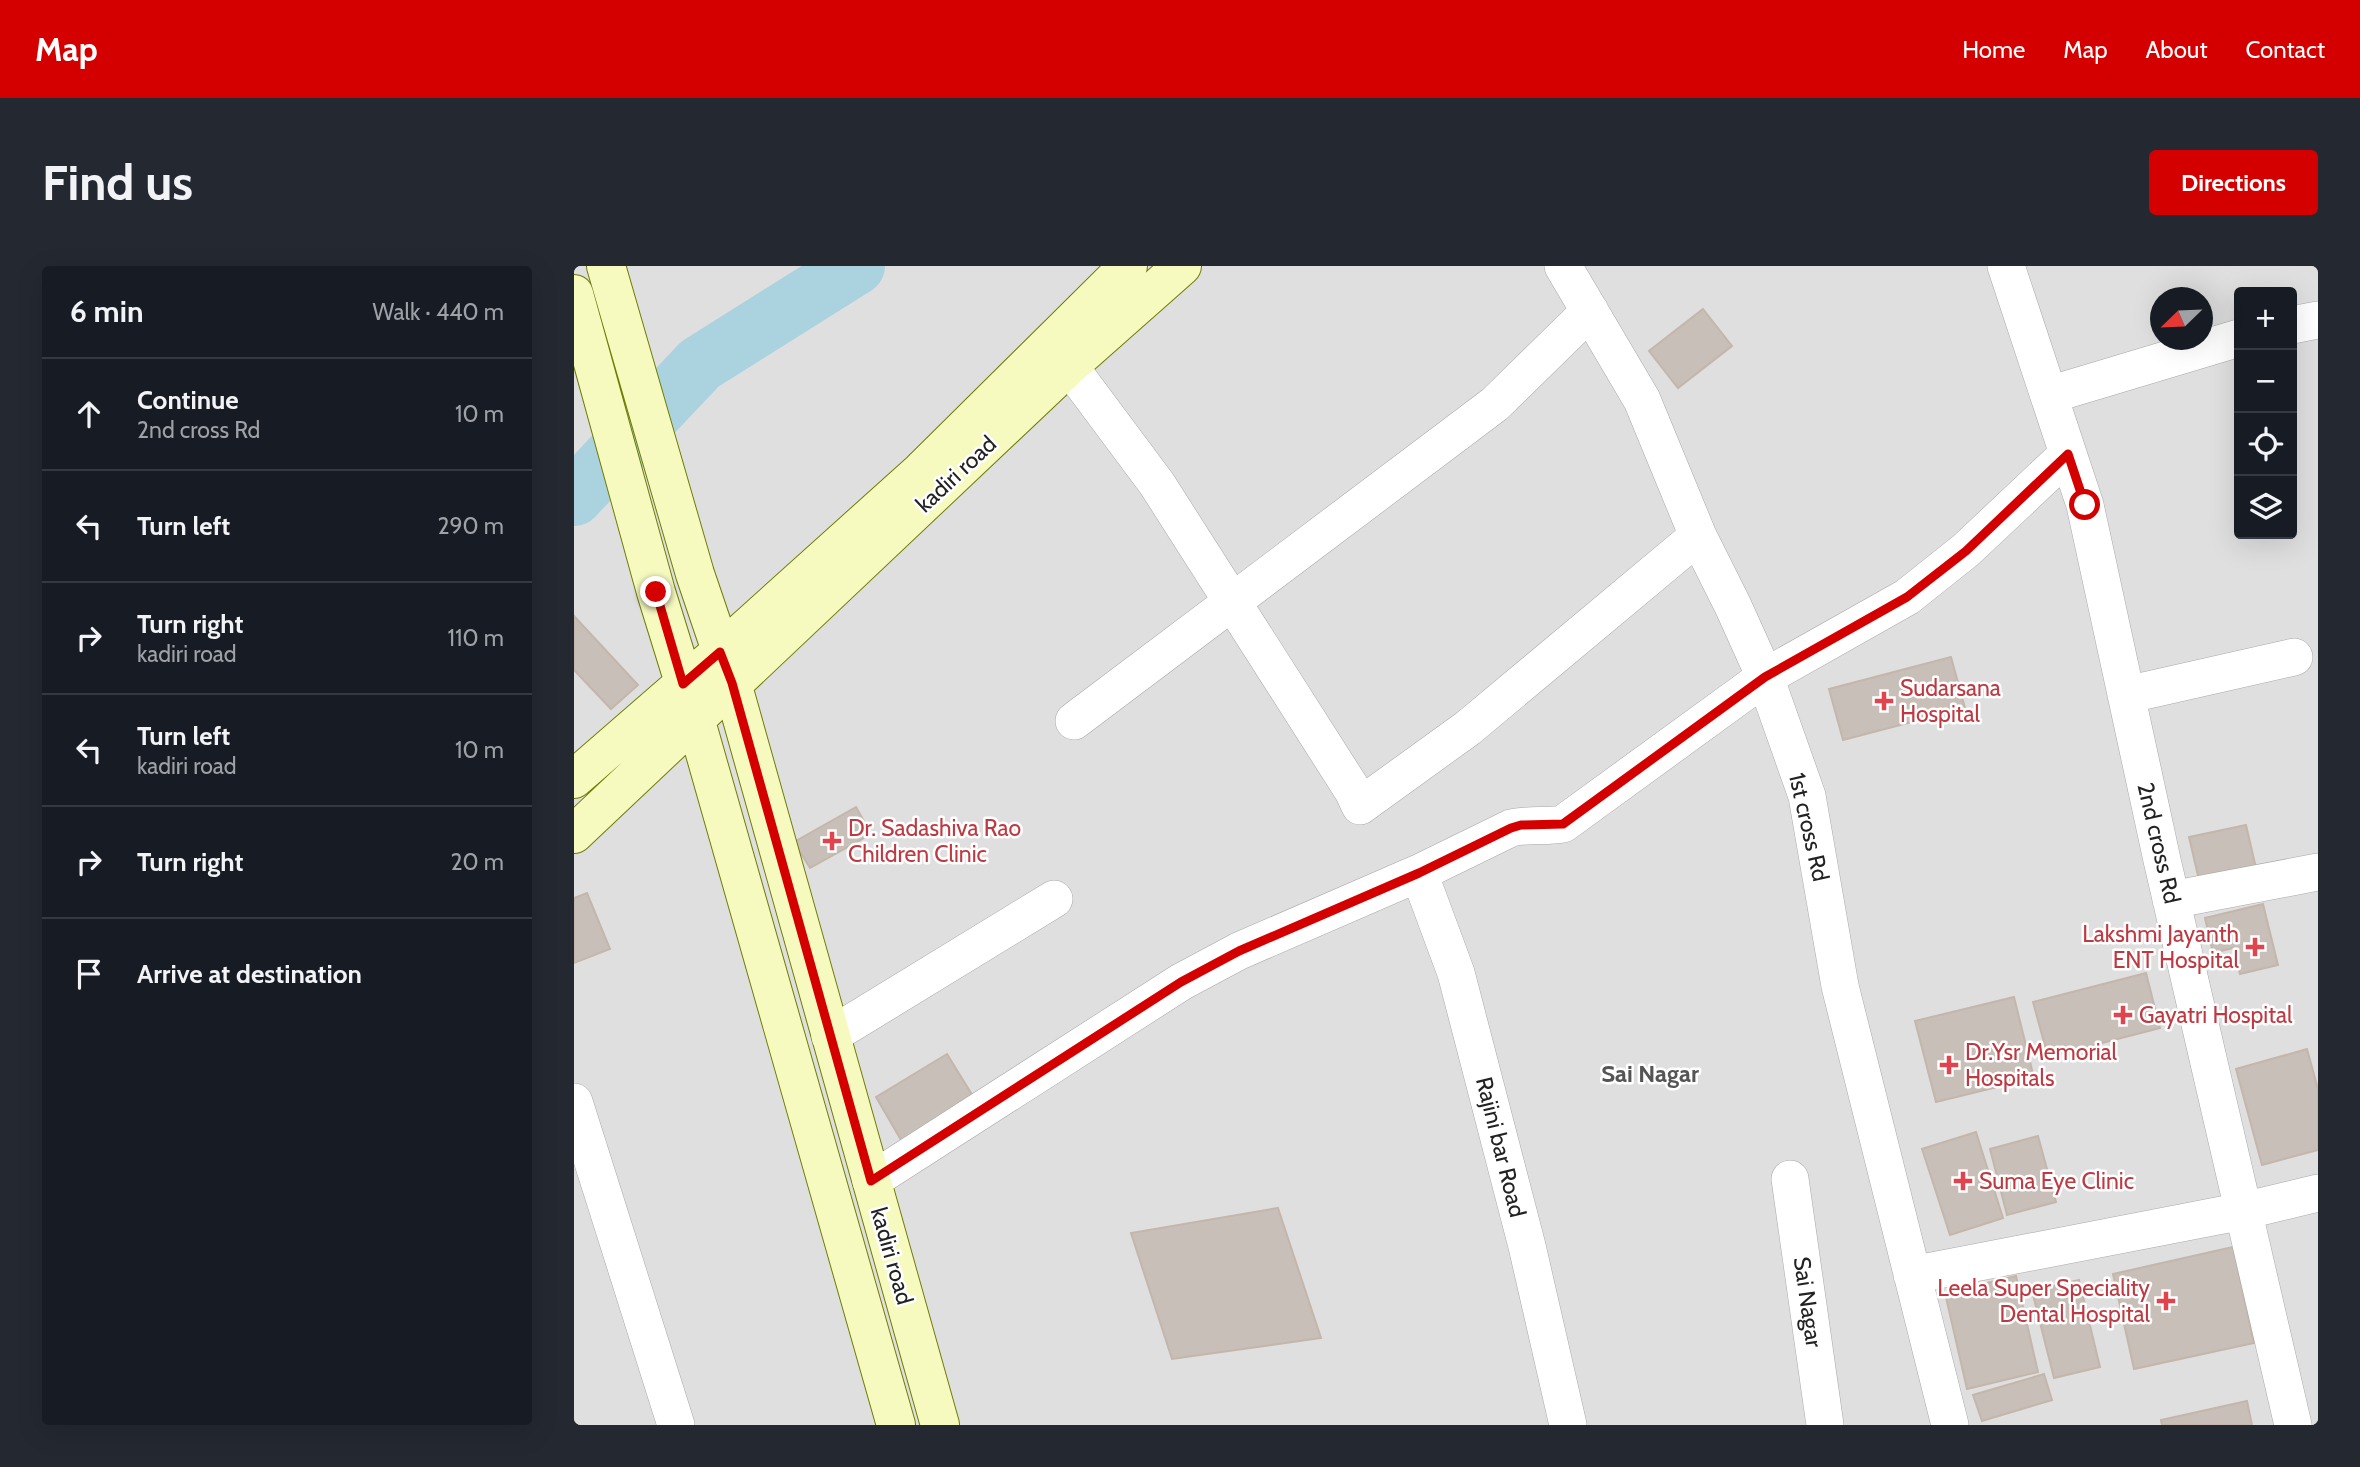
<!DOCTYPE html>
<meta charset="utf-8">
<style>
:root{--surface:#171b24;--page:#242831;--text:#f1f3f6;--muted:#9ea1a6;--line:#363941;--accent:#d40000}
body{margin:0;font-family:Cabin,sans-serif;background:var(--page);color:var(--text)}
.controls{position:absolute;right:21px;top:21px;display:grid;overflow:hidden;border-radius:7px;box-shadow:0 7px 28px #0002}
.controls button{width:63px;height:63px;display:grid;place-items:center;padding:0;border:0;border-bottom:2px solid var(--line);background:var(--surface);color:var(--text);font:35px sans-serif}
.compass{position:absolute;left:1576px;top:21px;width:63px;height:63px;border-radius:50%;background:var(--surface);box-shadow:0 7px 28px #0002;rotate:247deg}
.stop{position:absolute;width:21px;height:21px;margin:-16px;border:5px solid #d40000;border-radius:50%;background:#fff}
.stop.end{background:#d40000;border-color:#fff;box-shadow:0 2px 7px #0008}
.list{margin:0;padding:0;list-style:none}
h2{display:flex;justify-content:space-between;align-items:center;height:91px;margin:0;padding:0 28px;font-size:30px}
h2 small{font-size:23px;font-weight:400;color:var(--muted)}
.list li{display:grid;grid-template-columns:46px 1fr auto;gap:21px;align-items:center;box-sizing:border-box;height:112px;padding:0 28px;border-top:2px solid var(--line)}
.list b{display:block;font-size:26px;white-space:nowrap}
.list p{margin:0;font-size:23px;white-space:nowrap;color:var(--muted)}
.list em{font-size:23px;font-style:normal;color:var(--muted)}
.icon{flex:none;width:38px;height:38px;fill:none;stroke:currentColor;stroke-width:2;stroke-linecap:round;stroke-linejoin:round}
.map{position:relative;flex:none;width:1744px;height:1159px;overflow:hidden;border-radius:7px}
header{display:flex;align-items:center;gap:42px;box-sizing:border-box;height:98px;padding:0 35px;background:var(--accent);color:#fff}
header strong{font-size:33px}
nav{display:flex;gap:38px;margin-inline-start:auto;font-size:24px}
.intro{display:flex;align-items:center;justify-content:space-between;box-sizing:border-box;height:168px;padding:0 42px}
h1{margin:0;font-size:49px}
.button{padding:18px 32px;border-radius:7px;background:var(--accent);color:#fff;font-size:24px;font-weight:700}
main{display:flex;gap:42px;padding:0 42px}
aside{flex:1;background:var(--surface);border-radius:7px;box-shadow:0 7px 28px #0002}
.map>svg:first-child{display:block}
.residential{fill:#e0dfdf;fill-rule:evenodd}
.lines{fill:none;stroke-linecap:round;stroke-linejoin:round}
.river{stroke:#aad3df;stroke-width:58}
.building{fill:#c7bfb8;stroke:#c4b6ab;stroke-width:2}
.street-casing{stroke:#a9a9a9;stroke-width:38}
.secondary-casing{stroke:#707d05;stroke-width:40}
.street{stroke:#fff;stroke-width:37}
.secondary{stroke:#f7fabf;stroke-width:38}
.route{stroke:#d40000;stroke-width:9}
.health-dot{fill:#e0444e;stroke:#fff;stroke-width:2.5}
.labels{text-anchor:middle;stroke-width:5;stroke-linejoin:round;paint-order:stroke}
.street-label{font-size:23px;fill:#222;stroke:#fff}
.health-label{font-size:23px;fill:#be3a42;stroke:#fff;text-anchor:start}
.neighbourhood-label{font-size:24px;font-weight:bold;fill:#555;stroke:#fff}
</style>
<header>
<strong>Map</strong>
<nav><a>Home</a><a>Map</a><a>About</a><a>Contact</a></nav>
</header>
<div class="intro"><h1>Find us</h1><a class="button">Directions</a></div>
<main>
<aside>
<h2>6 min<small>Walk · 440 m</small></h2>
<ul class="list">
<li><svg class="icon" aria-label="ahead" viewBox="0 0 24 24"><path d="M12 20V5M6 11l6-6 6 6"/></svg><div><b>Continue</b><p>2nd cross Rd</p></div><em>10 m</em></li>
<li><svg class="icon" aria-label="left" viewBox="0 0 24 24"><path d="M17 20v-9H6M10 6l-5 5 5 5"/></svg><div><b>Turn left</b></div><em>290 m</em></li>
<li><svg class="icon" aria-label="right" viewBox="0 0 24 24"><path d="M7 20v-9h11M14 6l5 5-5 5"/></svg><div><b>Turn right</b><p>kadiri road</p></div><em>110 m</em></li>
<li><svg class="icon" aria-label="left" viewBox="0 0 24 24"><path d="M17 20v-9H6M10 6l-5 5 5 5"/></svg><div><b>Turn left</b><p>kadiri road</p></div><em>10 m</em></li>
<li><svg class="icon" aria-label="right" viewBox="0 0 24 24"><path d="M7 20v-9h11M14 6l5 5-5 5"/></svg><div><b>Turn right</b></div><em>20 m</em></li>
<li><svg class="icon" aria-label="arrive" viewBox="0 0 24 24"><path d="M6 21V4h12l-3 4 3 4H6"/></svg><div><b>Arrive at destination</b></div></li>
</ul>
</aside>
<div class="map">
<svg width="1744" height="1159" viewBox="0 0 1744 1159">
<rect width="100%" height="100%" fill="#f2efe9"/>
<path class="residential" d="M 0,0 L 1744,0 L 1744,1159 L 0,1159 ZM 1665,26 L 1718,26 L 1718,268 L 1665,268 ZM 1587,32 L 1629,32 L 1629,74 L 1587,74 Z"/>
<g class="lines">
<path class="river" d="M 0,231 L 126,98 L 282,0"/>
</g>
<path class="building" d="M 1129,43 L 1158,80 L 1104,122 L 1075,85 Z
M 0,350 L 64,419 L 37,443 L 0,404 Z
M 1377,391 L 1391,442 L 1269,474 L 1255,423 Z
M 282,541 L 297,568 L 236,602 L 220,576 Z
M 1672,559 L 1682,602 L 1625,614 L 1615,571 Z
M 13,627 L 36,683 L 0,697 L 0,632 Z
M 1689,638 L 1704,699 L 1666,708 L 1659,682 L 1639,687 L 1631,652 Z
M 1572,707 L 1586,762 L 1474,791 L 1459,736 Z
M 1440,731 L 1460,812 L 1362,836 L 1341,755 Z
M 1733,783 L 1744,823 L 1744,884 L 1688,899 L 1662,803 Z
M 373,788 L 402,835 L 330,879 L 302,831 Z
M 1402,866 L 1429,952 L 1376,969 L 1348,883 Z
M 1464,870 L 1482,936 L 1433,949 L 1416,883 Z
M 704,942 L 747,1072 L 598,1093 L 557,967 Z
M 1659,981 L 1680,1077 L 1560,1103 L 1539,1008 Z
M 1442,1010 L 1464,1106 L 1393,1123 L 1371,1027 Z
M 1505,1014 L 1526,1101 L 1480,1112 L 1458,1025 Z
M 1470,1108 L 1478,1134 L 1408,1155 L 1399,1129 Z
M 1673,1135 L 1678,1159 L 1588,1159 L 1587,1154 Z"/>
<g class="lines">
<defs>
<path id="street" d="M 989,0 L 1068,134 L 1124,270 L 1159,340 L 1191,411 L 1233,530 L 1266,720 L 1376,1159
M 1432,0 L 1511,239 L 1588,594 L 1719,1159
M 1718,59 L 1744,54
M 495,100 L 583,218 L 779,525 L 786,540 L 894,462 L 1124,270
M 1475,129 L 1665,72
M 1552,429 L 1720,391
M 500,455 L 921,138 L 1016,45
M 845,607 L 882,707 L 953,980 L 994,1159
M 1597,634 L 1744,606
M 256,770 L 480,633
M 0,836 L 102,1159
M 1216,913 L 1251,1159
M 297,915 L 607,716 L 665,685 L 845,607 L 937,562 C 954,558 972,561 989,558 L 1191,411 L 1333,331 L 1392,284 L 1494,188
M 1338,1009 L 1669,945 L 1744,927"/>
<path id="secondary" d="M 32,0 L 121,308 L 158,417 L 366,1159
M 0,28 L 82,326 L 121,452 L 322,1159
M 0,513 L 146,386 L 347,205 L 554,0
M 0,568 L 495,100 L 608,0"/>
</defs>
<use href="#street" class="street-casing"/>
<use href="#secondary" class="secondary-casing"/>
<use href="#street" class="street"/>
<use href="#secondary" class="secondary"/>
</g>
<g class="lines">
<path class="route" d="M 82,326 L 109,418 L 146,386 L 158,417 L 297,915 L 607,716 L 665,685 L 845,607 L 937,562 L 947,559 L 989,558 L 1191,411 L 1333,331 L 1392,285 L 1494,188 L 1511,239"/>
</g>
<g class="health-dot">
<path d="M1306.5 424.5h7v7h7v7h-7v7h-7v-7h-7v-7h7z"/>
<path d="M254.5 564.5h7v7h7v7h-7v7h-7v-7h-7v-7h7z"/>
<path d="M1677.5 670.5h7v7h7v7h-7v7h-7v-7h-7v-7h7z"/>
<path d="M1545.5 738.5h7v7h7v7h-7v7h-7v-7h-7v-7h7z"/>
<path d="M1371.5 788.5h7v7h7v7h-7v7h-7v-7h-7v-7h7z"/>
<path d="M1385.5 904.5h7v7h7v7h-7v7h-7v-7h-7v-7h7z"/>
<path d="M1588.5 1024.5h7v7h7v7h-7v7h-7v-7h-7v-7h7z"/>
</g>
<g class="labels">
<g class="street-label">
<text transform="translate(382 208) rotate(-43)" y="8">kadiri road</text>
<text transform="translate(1235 561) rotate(77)" y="8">1st cross Rd</text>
<text transform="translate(1585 577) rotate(77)" y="8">2nd cross Rd</text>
<text transform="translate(927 881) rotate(76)" y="8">Rajini bar Road</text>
<text transform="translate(318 990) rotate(74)" y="8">kadiri road</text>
<text transform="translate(1234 1036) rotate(82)" y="8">Sai Nagar</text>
</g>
<g class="health-label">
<text x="1326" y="430">Sudarsana<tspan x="1326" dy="26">Hospital</tspan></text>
<text x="274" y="570">Dr. Sadashiva Rao<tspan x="274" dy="26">Children Clinic</tspan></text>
<text x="1665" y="676" text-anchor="end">Lakshmi Jayanth<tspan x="1665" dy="26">ENT Hospital</tspan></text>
<text x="1565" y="757">Gayatri Hospital</text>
<text x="1391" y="794">Dr.Ysr Memorial<tspan x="1391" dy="26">Hospitals</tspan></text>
<text x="1405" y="923">Suma Eye Clinic</text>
<text x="1576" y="1030" text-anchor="end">Leela Super Speciality<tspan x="1576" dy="26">Dental Hospital</tspan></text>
</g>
<g class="neighbourhood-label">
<text x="1076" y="816">Sai Nagar</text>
</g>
</g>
</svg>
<div class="controls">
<button>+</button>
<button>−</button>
<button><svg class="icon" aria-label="locate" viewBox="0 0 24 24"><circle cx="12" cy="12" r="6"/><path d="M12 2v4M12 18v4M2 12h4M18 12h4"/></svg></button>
<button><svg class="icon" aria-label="layers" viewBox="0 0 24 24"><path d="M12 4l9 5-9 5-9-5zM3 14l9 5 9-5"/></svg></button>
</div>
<svg class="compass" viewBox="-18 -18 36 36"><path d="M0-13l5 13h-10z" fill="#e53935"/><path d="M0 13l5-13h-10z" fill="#9ea1a6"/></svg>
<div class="stop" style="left:1511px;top:239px"></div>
<div class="stop end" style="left:82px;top:326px"></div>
</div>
</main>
